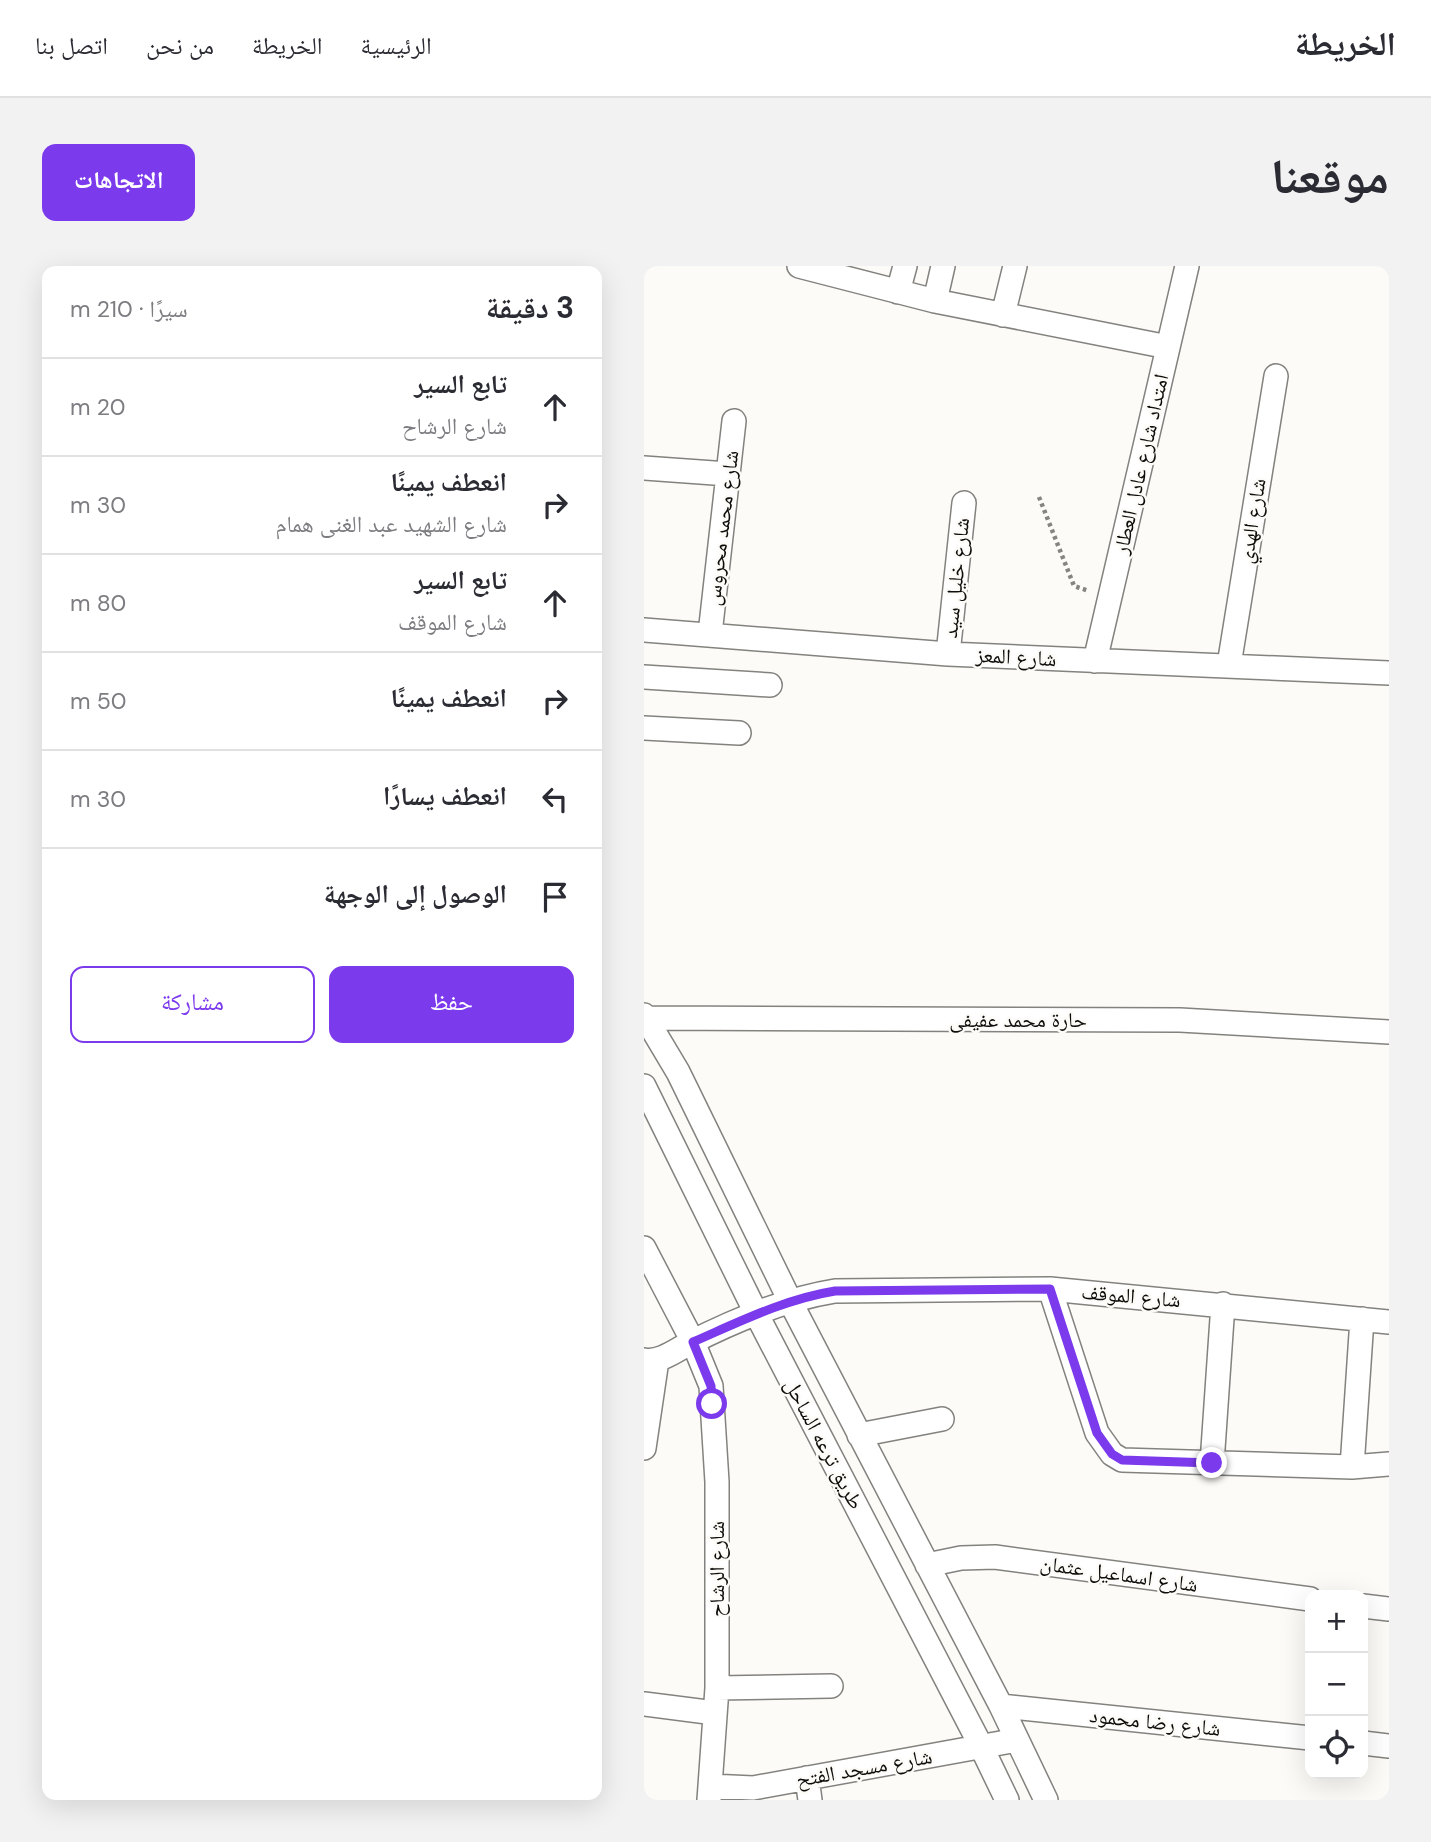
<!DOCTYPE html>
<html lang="ar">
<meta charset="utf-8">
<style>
:root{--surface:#fff;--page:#f2f2f3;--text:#2b2b33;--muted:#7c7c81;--line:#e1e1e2;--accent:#7c3aed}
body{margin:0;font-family:"DM Sans","Noto Naskh Arabic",sans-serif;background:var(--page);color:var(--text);direction:rtl}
.controls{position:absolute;right:21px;bottom:21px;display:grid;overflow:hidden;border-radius:14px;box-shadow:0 7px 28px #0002}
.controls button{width:63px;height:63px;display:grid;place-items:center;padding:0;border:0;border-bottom:2px solid var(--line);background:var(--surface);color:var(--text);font:35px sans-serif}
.stop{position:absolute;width:21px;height:21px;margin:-16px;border:5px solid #7c3aed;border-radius:50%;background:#fff}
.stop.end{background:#7c3aed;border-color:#fff;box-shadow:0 2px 7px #0008}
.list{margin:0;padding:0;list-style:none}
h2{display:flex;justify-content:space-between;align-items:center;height:91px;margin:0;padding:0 28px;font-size:30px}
h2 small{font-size:23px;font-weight:400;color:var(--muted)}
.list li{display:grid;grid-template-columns:46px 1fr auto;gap:21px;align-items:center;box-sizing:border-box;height:98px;padding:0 28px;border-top:2px solid var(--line)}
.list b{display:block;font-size:26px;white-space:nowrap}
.list p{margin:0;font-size:23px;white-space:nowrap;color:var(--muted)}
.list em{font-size:23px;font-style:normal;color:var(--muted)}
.actions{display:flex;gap:14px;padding:21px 28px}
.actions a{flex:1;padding:16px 0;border:2px solid var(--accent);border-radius:14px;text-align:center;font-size:24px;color:var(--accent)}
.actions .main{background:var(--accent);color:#fff}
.icon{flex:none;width:38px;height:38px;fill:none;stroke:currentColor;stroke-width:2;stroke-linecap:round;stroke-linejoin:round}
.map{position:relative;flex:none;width:745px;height:1534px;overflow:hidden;direction:ltr;border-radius:14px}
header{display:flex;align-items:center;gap:42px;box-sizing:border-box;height:98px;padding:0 35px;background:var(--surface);border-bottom:2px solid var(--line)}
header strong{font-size:33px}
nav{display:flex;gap:38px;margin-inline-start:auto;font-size:24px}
.intro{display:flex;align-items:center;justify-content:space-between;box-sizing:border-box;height:168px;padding:0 42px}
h1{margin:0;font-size:49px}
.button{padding:18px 32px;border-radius:14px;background:var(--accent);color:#fff;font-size:24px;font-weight:700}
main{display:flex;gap:42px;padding:0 42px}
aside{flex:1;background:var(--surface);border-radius:14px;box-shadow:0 7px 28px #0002}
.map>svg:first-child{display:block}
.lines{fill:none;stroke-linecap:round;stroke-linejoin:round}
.minor-casing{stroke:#83827e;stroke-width:26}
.path{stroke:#848481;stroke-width:4.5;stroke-dasharray:3.5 3.5;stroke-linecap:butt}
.minor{stroke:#fff;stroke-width:23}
.route{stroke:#7c3aed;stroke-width:9}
.labels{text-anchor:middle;stroke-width:5;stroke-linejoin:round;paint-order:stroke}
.street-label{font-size:21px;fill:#0d0d0c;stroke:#fcfbf7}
</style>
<header>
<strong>الخريطة</strong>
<nav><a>الرئيسية</a><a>الخريطة</a><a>من نحن</a><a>اتصل بنا</a></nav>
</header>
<div class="intro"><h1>موقعنا</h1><a class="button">الاتجاهات</a></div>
<main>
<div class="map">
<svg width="745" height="1534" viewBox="0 0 745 1534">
<rect width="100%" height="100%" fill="#fcfbf7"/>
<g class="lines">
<defs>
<path id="minor" d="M 155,0 L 291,35 L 524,81
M 254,26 L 261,0
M 291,35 L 299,0
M 359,49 L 371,0
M 0,202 L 84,208
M 0,364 L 304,388 L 745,407
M 66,368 L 90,155
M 304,388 L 320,237
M 451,395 L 543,0
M 585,399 L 632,110
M 0,411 L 126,419
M 0,462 L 95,467
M 0,749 L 34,806 L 147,1037 L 357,1440 L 402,1534
M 2,752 L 536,754 L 745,766
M 0,820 L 113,1049 L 337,1480 L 363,1534
M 0,982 L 49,1076 L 67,1120 L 73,1216 L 73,1422 L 65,1534
M 406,1023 L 453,1167 L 468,1188 L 478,1194 L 708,1201 L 745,1198
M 0,1094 C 15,1097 31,1085 44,1078 C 89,1055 141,1033 191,1025 L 406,1023 L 745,1056
M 215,1169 L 298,1153
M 0,1182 L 13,1094
M 568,1197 L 579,1038
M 708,1201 L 718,1053
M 283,1299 L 317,1292 L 351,1291 L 666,1333
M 719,1340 L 745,1343
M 73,1422 L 187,1420
M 0,1438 L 71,1447
M 357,1440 L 666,1472
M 719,1477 L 745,1480
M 163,1512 L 166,1534
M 66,1520 L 109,1522 L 373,1474"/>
</defs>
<use href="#minor" class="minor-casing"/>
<path class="path" d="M 395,231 L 430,320 L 445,325"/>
<use href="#minor" class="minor"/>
</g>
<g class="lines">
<path class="route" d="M 68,1138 L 67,1120 L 49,1076 C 95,1056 141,1033 191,1025 L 406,1023 L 453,1167 L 468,1188 L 478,1194 L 568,1197"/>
</g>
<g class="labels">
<g class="street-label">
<text transform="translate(497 198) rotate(-77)" y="7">امتداد شارع عادل العطار</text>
<text transform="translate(608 255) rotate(-81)" y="7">شارع الهدي</text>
<text transform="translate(78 262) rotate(-83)" y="7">شارع محمد محروس</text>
<text transform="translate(312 312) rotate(-84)" y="7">شارع خليل سيد</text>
<text transform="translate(372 391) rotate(3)" y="7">شارع المعز</text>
<text x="374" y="761">حارة محمد عفيفى</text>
<text transform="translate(487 1030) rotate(5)" y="7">شارع الموقف</text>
<text transform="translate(180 1178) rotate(62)" y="7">طريق ترعه الساحل</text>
<text transform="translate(73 1303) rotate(-90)" y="7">شارع الرشاح</text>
<text transform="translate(475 1308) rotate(8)" y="7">شارع اسماعيل عثمان</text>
<text transform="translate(511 1456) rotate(6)" y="7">شارع رضا محمود</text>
<text transform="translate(220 1502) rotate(-10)" y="7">شارع مسجد الفتح</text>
</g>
</g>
</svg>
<div class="controls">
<button>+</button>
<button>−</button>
<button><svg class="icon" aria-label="locate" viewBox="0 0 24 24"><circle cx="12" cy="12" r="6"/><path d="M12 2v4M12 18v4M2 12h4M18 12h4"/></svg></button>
</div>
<div class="stop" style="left:68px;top:1138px"></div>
<div class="stop end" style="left:568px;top:1197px"></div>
</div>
<aside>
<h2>3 دقيقة<small>سيرًا · 210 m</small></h2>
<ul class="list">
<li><svg class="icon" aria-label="ahead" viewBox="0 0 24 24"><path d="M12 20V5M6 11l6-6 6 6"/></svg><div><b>تابع السير</b><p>شارع الرشاح</p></div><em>20 m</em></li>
<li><svg class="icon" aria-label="right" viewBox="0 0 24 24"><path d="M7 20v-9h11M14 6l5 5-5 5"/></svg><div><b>انعطف يمينًا</b><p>شارع الشهيد عبد الغنى همام</p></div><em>30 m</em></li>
<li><svg class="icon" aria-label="ahead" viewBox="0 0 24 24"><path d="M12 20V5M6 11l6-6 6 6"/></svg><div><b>تابع السير</b><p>شارع الموقف</p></div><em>80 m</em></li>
<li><svg class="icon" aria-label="right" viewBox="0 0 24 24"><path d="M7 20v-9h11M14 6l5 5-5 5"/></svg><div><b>انعطف يمينًا</b></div><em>50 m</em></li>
<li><svg class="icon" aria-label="left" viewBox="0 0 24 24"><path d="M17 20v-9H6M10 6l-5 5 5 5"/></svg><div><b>انعطف يسارًا</b></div><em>30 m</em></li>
<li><svg class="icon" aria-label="arrive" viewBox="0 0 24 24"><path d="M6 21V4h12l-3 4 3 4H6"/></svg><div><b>الوصول إلى الوجهة</b></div></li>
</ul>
<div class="actions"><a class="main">حفظ</a><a>مشاركة</a></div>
</aside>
</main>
